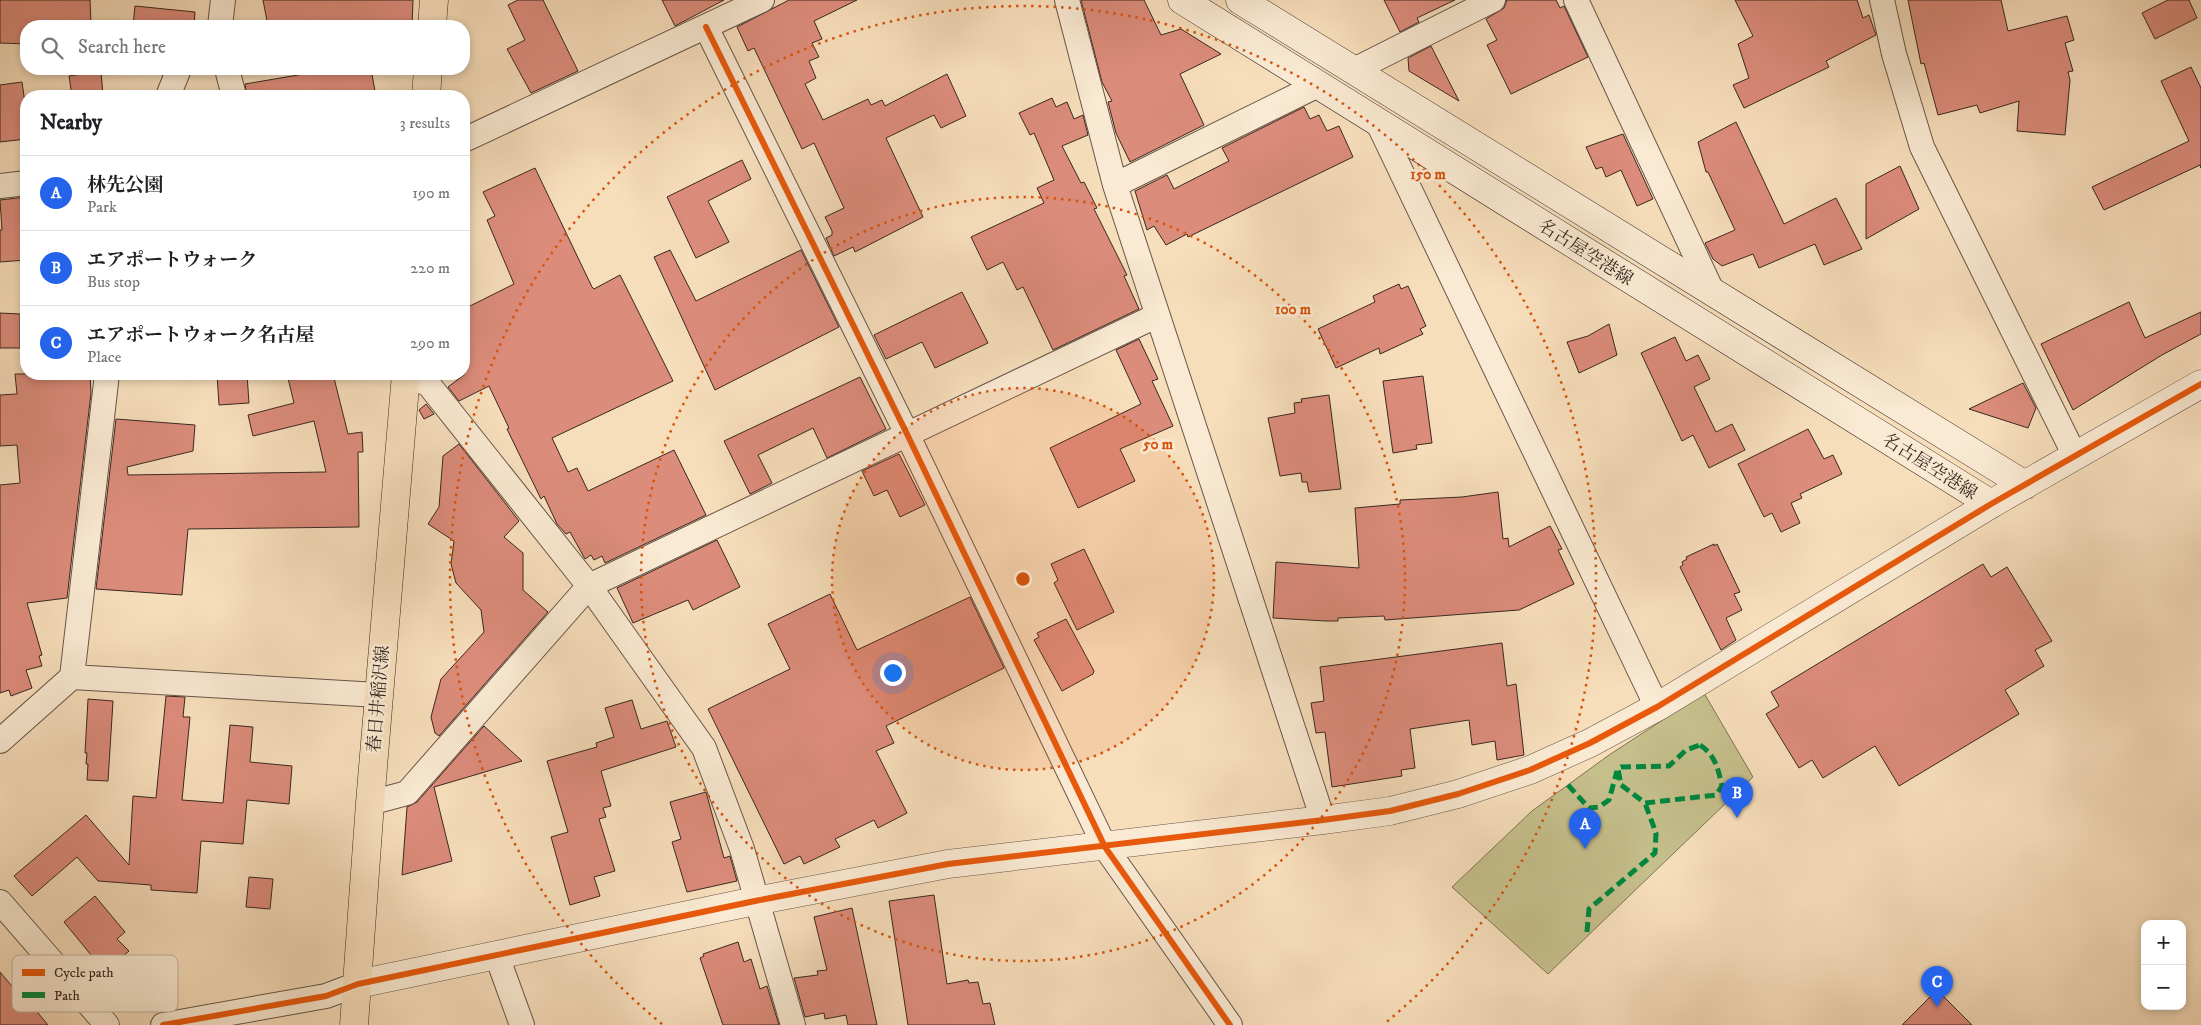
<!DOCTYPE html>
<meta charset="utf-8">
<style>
:root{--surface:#fff;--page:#f6f6f6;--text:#202124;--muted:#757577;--line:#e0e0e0;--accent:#2563eb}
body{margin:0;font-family:"IM FELL DW Pica","Noto Serif JP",serif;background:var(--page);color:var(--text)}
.controls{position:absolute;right:15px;bottom:15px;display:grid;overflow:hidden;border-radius:10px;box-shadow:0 2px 8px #0003}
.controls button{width:45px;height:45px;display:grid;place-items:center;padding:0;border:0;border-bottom:1px solid var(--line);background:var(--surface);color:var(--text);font:25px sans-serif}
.you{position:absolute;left:892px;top:672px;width:18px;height:18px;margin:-12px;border:4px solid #fff;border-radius:50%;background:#1a73e8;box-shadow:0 0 0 8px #1a73e833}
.badge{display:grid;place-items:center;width:32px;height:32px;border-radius:50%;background:var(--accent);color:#fff;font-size:16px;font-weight:700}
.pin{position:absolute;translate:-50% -41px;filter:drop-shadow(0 1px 2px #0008)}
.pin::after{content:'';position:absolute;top:26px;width:18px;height:15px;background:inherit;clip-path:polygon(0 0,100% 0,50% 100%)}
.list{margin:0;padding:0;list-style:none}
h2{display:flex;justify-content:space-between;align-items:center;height:65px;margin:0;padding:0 20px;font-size:21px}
h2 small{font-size:16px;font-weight:400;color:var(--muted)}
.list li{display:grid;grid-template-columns:32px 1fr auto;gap:15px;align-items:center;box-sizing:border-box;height:75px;padding:0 20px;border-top:1px solid var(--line)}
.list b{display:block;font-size:19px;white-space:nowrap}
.list p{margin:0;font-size:16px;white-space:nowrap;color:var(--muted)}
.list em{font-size:16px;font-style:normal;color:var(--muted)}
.icon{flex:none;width:28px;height:28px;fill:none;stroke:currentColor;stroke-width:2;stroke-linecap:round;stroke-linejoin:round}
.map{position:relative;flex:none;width:2201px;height:1025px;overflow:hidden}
.search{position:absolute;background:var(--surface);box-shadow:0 2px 8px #0003;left:20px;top:20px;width:450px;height:55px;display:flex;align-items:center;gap:12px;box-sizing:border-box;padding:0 18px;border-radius:20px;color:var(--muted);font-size:19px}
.panel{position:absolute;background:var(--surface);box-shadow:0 2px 8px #0003;left:20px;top:90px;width:450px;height:290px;border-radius:20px}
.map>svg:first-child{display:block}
.green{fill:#c5bf8b;stroke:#7f7356}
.building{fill:#dc8c7b;stroke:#392721}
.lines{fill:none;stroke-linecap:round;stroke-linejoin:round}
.minor-casing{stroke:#685548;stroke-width:26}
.tertiary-casing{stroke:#685548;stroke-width:29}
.secondary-casing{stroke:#392721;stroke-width:29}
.primary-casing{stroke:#392721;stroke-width:29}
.minor{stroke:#faead3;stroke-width:24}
.tertiary{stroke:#faead3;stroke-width:28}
.secondary{stroke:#faead3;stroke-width:28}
.primary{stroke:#f7debb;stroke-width:28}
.quiet{stroke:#00873e;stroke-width:5;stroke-dasharray:10 5;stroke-linecap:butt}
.cycleway-casing{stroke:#faead3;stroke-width:9}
.cycleway{stroke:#e8590c;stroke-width:6}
.ring{fill:none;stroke:#d6540e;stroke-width:2.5;stroke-dasharray:2.5 5}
.labels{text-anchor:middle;stroke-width:5;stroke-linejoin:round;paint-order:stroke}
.street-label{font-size:18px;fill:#392721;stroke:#faead3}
.key{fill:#faead3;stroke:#c0b09e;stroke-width:1}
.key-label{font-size:14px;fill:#392721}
.centre{fill:#d6540e;stroke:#faead3;stroke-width:2.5}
.ring-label{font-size:15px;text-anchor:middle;font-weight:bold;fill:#d6540e;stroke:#faead3;stroke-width:5;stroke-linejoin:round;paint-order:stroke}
</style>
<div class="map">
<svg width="2201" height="1025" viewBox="0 0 2201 1025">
<rect width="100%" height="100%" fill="#f7debb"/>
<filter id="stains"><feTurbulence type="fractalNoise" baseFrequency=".004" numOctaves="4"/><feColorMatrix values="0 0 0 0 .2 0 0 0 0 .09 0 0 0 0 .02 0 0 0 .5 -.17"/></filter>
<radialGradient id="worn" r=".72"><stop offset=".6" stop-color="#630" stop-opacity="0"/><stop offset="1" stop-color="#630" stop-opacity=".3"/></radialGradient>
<path class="green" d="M 1704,693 L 1753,777 L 1548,974 L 1452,887 L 1532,811 L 1609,755 Z"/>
<path class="building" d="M 0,0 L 90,0 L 91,24 L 88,26 L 26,26 L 26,44 L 0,43 Z
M 263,0 L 413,0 L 412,26 L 268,26 Z
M 518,0 L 543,0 L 578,71 L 531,93 L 507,49 L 525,40 L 508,5 Z
M 662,0 L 724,0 L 675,26 Z
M 789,0 L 857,0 L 814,21 L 822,39 L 812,43 L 819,57 L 809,61 L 816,78 L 805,84 L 823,120 L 868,99 L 871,105 L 882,100 L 885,106 L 947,74 L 966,116 L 941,128 L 934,115 L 886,138 L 923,217 L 855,252 L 853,247 L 834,256 L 826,238 L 832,235 L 832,231 L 825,217 L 844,208 L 814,143 L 802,149 L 754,48 L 748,51 L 737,27 Z
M 1081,0 L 1144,0 L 1161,35 L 1181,29 L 1221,54 L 1180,74 L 1204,125 L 1130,162 L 1116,133 L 1108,102 L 1112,101 L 1102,82 Z
M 1384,0 L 1455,0 L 1417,18 L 1419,22 L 1400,32 Z
M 1507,0 L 1556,0 L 1560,8 L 1564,6 L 1588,57 L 1511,94 L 1487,45 L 1497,40 L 1486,19 L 1504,8 Z
M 1735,0 L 1857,0 L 1863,18 L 1869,15 L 1876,35 L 1826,61 L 1829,67 L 1744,108 L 1733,85 L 1749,78 L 1738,44 L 1753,36 Z
M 1908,0 L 2001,0 L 2008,31 L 2067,16 L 2074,40 L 2065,43 L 2073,71 L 2068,72 L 2070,80 L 2065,135 L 2017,131 L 2019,101 L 1980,113 L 1977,105 L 1938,115 L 1924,63 L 1921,64 Z
M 2168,0 L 2189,0 L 2197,18 L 2155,39 L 2142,13 Z
M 135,6 L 195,12 L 194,26 L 133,26 Z
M 1431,46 L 1459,101 L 1409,71 L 1408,58 Z
M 2191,67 L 2201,88 L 2201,168 L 2200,165 L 2104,210 L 2092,187 L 2189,141 L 2161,81 Z
M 315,69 L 371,69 L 375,91 L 346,96 L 247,96 L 245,84 L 316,72 Z
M 101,71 L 103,96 L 72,96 L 69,76 Z
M 22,82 L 26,110 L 26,139 L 0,142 L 0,85 Z
M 1052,98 L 1056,107 L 1067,102 L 1074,119 L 1083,115 L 1088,135 L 1062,146 L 1081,183 L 1084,182 L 1097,208 L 1094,209 L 1127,275 L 1124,276 L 1139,309 L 1053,350 L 1023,287 L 1017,290 L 1003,262 L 987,270 L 971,237 L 1044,203 L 1037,188 L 1054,180 L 1034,133 L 1030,135 L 1019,113 Z
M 1304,107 L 1310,119 L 1319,115 L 1327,131 L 1339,126 L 1353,157 L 1188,237 L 1187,234 L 1166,245 L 1154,226 L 1147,230 L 1135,191 L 1167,175 L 1174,189 L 1229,161 L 1222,148 Z
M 1736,122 L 1784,224 L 1836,198 L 1862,249 L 1824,265 L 1815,244 L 1759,268 L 1753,254 L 1722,266 L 1713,259 L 1705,243 L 1735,230 L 1708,172 L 1706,172 L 1698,142 Z
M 1623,134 L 1653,199 L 1637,206 L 1621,170 L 1606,177 L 1602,167 L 1596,169 L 1586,147 Z
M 742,160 L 751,179 L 708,201 L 729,242 L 696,258 L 667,197 Z
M 1900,166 L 1919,209 L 1866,239 L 1866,184 Z
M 535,168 L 592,287 L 594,289 L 620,275 L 673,381 L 552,438 L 568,472 L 577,468 L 588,491 L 674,450 L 706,515 L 605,563 L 602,556 L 594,560 L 591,555 L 585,559 L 570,532 L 566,534 L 557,524 L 544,496 L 541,499 L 507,429 L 509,428 L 489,386 L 459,401 L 448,387 L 464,375 L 464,309 L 514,284 L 487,220 L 495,216 L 483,192 Z
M 26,197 L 26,260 L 0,262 L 0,230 L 2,230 L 0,200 Z
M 670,250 L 696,301 L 801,250 L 839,327 L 715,390 L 654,257 Z
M 1399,284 L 1401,289 L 1408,286 L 1426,326 L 1420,329 L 1423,334 L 1380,354 L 1379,348 L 1336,368 L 1318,329 L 1375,302 L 1373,296 Z
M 962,292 L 988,343 L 935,368 L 922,342 L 886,359 L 874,335 Z
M 2129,302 L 2145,338 L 2201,312 L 2201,334 L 2162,355 L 2073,410 L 2041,344 Z
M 0,313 L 20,314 L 20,348 L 0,348 Z
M 1609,324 L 1617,355 L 1579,373 L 1567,342 L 1588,336 Z
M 1675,337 L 1686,361 L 1698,355 L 1710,379 L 1694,387 L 1716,432 L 1732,424 L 1745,450 L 1709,468 L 1693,435 L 1682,441 L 1641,353 Z
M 1139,339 L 1158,379 L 1152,381 L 1173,426 L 1120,449 L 1135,481 L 1078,508 L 1050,448 L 1141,404 L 1116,350 Z
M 15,374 L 90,374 L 91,393 L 67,598 L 27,603 L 42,655 L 39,656 L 42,666 L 26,670 L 32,688 L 11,696 L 9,690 L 0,693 L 0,485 L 20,483 L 17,445 L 0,446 L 0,395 L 17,394 Z
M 217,374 L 247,374 L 249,403 L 219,405 Z
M 287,374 L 333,374 L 348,434 L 362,432 L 363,452 L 358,452 L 359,527 L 188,529 L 182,595 L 96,589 L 116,419 L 195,425 L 193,451 L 127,467 L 128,475 L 326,472 L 314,421 L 253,436 L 248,415 L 294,403 Z
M 1423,376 L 1432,443 L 1416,445 L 1417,449 L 1393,453 L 1383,381 Z
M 860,377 L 886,429 L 827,458 L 813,428 L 758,455 L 772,483 L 750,494 L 724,441 Z
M 2023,383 L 2036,408 L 2028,428 L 1969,409 Z
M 1329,395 L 1341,489 L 1309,492 L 1307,482 L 1302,482 L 1301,473 L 1280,476 L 1268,418 L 1295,413 L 1294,403 L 1302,402 L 1301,399 Z
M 426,404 L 434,414 L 424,419 L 419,410 Z
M 1808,429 L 1824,459 L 1833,455 L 1842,474 L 1800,494 L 1802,498 L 1791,503 L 1800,523 L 1781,532 L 1772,513 L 1764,517 L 1738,464 Z
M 459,444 L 519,521 L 504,537 L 523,553 L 523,590 L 548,612 L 439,736 L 435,733 L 431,717 L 441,679 L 484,632 L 481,610 L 456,583 L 451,564 L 454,541 L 428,524 L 439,507 L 443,456 Z
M 899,454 L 925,505 L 900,517 L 887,490 L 874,496 L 862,471 Z
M 1498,492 L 1503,539 L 1508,538 L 1509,547 L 1550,526 L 1562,549 L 1558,550 L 1574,584 L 1519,610 L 1385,620 L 1384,616 L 1338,618 L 1338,621 L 1326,621 L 1273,618 L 1276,562 L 1359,568 L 1355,508 L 1400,504 L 1400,500 L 1462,497 Z
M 717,540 L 740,587 L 693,610 L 688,600 L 633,623 L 617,588 Z
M 1714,544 L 1714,546 L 1717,544 L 1740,592 L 1734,594 L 1742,610 L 1726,618 L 1736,640 L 1721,650 L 1680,567 L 1683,565 L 1682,562 L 1687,559 L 1686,557 Z
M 1084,549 L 1114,612 L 1077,630 L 1054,583 L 1058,580 L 1051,564 Z
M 1983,564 L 1991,577 L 2007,567 L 2052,641 L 2035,650 L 2044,666 L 2005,690 L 2019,714 L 1899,786 L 1875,746 L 1823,778 L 1812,760 L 1799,768 L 1766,714 L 1779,706 L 1771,692 Z
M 830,594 L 857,650 L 970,597 L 1004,668 L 886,726 L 894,743 L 876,751 L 907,813 L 878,828 L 874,820 L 835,839 L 840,847 L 804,864 L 800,856 L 784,864 L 708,709 L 790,669 L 768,624 Z
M 1066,619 L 1094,671 L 1093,674 L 1062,691 L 1034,640 L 1039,637 L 1037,633 Z
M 1502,643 L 1507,686 L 1516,684 L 1524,755 L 1497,760 L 1495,741 L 1472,745 L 1469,720 L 1410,729 L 1415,768 L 1401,770 L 1402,776 L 1332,787 L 1325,732 L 1316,733 L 1311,703 L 1324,701 L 1320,667 Z
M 166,696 L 185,697 L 183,717 L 190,717 L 182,800 L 223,803 L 230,725 L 253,727 L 250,762 L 292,766 L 289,804 L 247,800 L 243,844 L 201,841 L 197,893 L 151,890 L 151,885 L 98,881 L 77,857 L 32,896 L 14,876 L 86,815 L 129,865 L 133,796 L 156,798 Z
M 88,699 L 113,701 L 108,781 L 87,780 L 88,764 L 86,764 L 87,753 L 85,753 Z
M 632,700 L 641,729 L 667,721 L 676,747 L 601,771 L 611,806 L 603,808 L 606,817 L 599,819 L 615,871 L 594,877 L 600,896 L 570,905 L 551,837 L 568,832 L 547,761 L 597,747 L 596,743 L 614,737 L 605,708 Z
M 484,726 L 522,761 L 434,787 L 452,861 L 402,875 L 407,807 L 417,802 Z
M 706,792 L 724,858 L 730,856 L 737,881 L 687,892 L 672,842 L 681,839 L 670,802 Z
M 249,877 L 273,879 L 270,909 L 246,907 Z
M 934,895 L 947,984 L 968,980 L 969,983 L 978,982 L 983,1004 L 990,1003 L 995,1025 L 908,1025 L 889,901 Z
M 95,896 L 125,932 L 117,939 L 129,951 L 105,972 L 64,922 Z
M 852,908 L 877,1025 L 848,1025 L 846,1015 L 825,1019 L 824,1013 L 805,1017 L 794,978 L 818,975 L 817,971 L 827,970 L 814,917 Z
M 738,942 L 744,962 L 751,959 L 760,989 L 767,986 L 779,1025 L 723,1025 L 700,958 L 704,956 L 703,954 Z
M 0,972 L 22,998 L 24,996 L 48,1025 L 0,1025 Z
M 1937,990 L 1972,1025 L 1902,1025 Z"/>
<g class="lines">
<defs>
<path id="minor" d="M 1067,0 L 1115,185 L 1323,820
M 1576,0 L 1713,293
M 1882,0 L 1894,54 L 1922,147 L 2075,456
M 220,26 L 223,0
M 706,27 L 907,434 L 1105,847 L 1230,1025
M 227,69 L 234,96
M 1354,70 L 1493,0
M 168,96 L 179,69
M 1378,123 L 1657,707
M 464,140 L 762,0
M 1115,185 L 1318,85
M 0,186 L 26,183
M 408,374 L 429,385 L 589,586 L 704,748 L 742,849 L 793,1025
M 72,677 L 378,695
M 0,741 L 72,677 L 107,374
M 370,803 L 407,793 L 589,586 L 1156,316
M 0,902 L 107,1025
M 497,956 L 522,1025
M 163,1025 L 326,996 L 358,984"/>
<path id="tertiary" d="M 358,984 L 755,901 L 948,864 L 1323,820 L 1390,811 L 1458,794 L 1530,770 L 1590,743 L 1657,707 L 1991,504 L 2201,384"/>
<path id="secondary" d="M 1182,0 L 1991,504
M 1240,0 L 2025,485"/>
<path id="primary" d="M 432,26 L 434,0
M 426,96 L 428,69
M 354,1025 L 370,803 L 406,374"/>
</defs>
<use href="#minor" class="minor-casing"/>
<use href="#tertiary" class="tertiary-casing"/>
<use href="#secondary" class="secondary-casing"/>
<use href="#primary" class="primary-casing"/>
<use href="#minor" class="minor"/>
<use href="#tertiary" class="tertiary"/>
<use href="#secondary" class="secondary"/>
<use href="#primary" class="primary"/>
<path class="quiet" d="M 1700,745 C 1715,755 1718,768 1722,786 L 1716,795 L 1645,803 L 1621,785 L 1618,769 L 1621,767 L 1669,766 L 1686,750 Z
M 1568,785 L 1589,808 L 1599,807 L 1609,800 L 1617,771
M 1587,932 L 1589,909 L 1655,853 L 1656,833 L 1645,803"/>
<defs>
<path id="cycleway" d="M 706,27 L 907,434 L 1105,847 L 1230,1025
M 163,1025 L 326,996 L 358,984 L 755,901 L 948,864 L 1323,820 L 1390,811 L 1458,794 L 1530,770 L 1590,743 L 1657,707 L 1991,504 L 2201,384"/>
</defs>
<use href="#cycleway" class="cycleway-casing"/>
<use href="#cycleway" class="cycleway"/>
</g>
<circle cx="1023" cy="579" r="191" fill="#d6540e" fill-opacity=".12"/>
<g class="ring">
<circle cx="1023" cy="579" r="191"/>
<circle cx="1023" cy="579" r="382"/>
<path d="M662 1024A573 573 0 1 1 1384 1024"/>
</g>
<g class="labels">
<g class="street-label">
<text transform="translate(1586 252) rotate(32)" y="6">名古屋空港線</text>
<text transform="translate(1930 466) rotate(32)" y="6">名古屋空港線</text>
<text transform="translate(378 699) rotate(-85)" y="6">春日井稲沢線</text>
</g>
</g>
<rect x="12" y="955" width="166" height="57" rx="8" class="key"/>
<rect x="22" y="969" width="23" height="7" fill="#e8590c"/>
<rect x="22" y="992" width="23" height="6" fill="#00873e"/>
<g class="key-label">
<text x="54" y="977">Cycle path</text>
<text x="54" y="1000">Path</text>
</g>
<circle cx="1023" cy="579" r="8" class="centre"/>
<g class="ring-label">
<text x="1428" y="179">150 m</text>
<text x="1293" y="314">100 m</text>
<text x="1158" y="449">50 m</text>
</g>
<rect width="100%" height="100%" filter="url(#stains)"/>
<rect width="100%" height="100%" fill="url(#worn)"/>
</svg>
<div class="controls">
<button>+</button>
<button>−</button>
</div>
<div class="you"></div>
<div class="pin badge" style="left:1585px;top:849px">A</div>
<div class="pin badge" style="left:1737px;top:818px">B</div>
<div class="pin badge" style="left:1937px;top:1007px">C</div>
<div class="search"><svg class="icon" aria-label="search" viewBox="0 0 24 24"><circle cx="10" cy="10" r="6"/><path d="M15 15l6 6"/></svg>Search here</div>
<section class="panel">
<h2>Nearby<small>3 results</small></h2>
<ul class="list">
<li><span class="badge">A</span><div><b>林先公園</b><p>Park</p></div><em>190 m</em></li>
<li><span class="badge">B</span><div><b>エアポートウォーク</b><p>Bus stop</p></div><em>220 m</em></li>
<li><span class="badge">C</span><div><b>エアポートウォーク名古屋</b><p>Place</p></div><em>290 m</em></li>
</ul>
</section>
</div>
